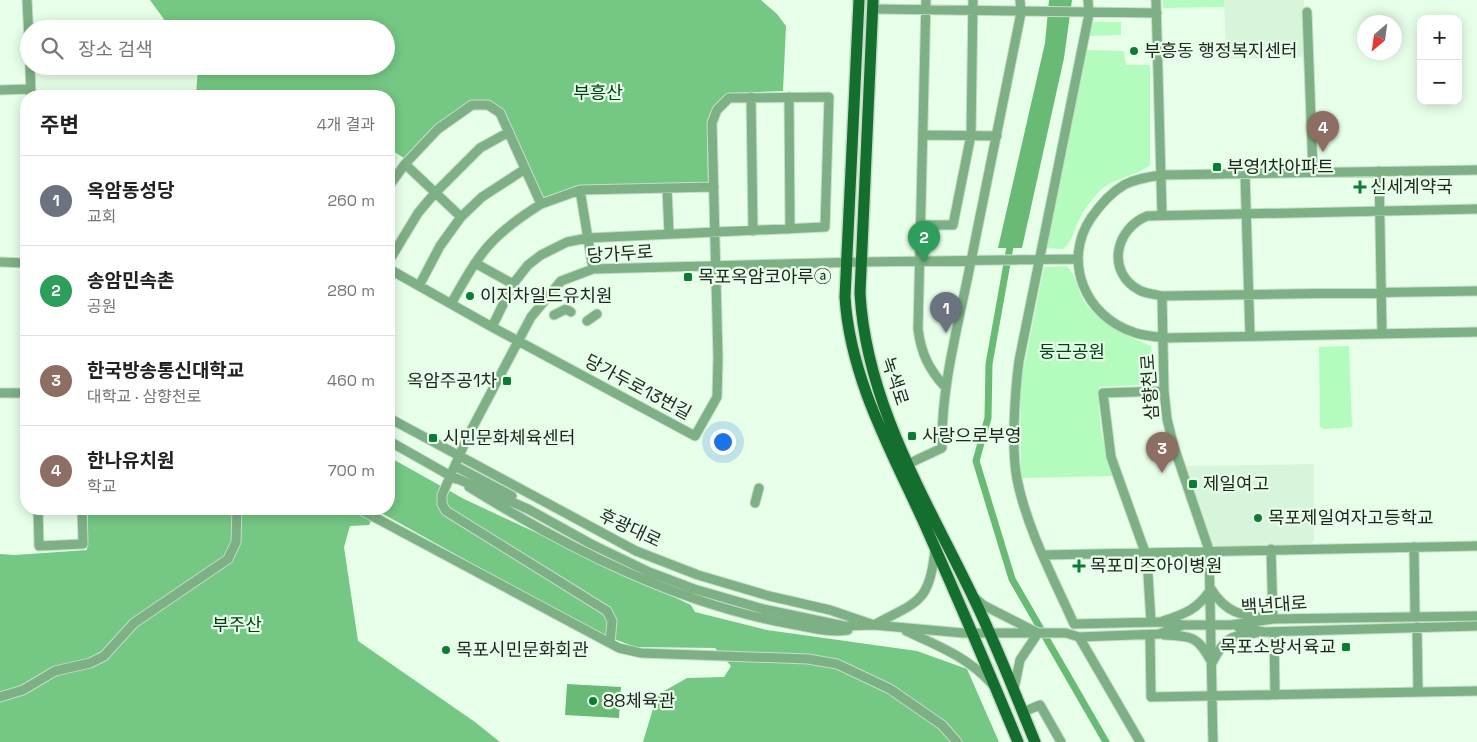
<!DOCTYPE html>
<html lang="ko">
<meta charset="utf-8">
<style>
:root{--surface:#fff;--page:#f2f2f2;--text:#222;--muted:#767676;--line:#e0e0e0;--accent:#7c3aed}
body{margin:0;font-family:"Space Grotesk","Noto Sans KR",sans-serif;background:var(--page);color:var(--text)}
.controls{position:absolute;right:15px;top:15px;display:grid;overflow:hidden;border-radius:10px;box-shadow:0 2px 12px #0003}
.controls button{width:45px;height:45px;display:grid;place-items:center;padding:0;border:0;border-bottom:1px solid var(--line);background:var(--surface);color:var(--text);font:25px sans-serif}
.compass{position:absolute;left:1357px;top:15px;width:45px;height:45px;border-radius:50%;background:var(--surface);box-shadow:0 2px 12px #0003;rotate:209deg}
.you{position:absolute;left:722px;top:441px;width:18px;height:18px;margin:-12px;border:4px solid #fff;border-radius:50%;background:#1a73e8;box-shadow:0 0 0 8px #1a73e833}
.badge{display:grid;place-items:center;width:32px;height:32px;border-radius:50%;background:var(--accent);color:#fff;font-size:16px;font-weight:700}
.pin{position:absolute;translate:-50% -41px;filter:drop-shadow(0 1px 2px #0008)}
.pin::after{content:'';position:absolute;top:26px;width:18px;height:15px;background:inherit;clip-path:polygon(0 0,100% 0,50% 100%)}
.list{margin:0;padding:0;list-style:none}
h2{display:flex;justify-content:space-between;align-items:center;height:65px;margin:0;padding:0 20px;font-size:21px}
h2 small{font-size:16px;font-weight:400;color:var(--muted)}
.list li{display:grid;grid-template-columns:32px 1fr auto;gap:15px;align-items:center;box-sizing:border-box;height:90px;padding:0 20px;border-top:1px solid var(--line)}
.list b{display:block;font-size:19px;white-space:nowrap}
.list p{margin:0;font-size:16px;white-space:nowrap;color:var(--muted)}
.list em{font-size:16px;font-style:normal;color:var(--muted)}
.icon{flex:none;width:28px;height:28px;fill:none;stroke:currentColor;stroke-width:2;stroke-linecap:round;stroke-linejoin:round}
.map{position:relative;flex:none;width:1477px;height:742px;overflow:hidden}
.search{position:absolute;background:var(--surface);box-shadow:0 2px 12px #0003;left:20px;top:20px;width:375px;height:55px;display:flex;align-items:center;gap:12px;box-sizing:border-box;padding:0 18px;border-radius:28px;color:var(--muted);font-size:19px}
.panel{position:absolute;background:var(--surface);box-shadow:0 2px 12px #0003;left:20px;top:90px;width:375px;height:425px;border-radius:20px}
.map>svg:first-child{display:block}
.built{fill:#d7f5da}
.green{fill:#b4fcbd}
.forest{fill:#75c883}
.water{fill:#68ba75}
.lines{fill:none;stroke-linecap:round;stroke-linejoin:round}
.canal{stroke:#68ba75;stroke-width:7}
.minor-casing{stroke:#c7dcc9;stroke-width:11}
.major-casing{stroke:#c7dcc9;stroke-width:14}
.minor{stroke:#7db084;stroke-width:9}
.major{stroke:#146e2e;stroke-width:11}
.poi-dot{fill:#0b7c32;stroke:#e7ffe9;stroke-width:2}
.labels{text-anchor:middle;stroke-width:4.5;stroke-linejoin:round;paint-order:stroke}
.poi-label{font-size:18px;fill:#1e261f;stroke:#e7ffe9;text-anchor:start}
.park-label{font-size:18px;fill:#004115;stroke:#e7ffe9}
.street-label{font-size:18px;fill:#1e261f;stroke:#e7ffe9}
</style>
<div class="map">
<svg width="1477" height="742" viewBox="0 0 1477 742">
<rect width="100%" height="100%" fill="#e7ffe9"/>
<path class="built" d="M 1224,0 L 1304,0 L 1305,57 L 1226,59 Z
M 389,151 L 399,157 L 389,174 Z
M 1314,464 L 1314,540 L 1311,544 L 1215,547 L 1211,543 L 1185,466 Z"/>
<path class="green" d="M 1163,0 L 1224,0 L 1224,7 L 1163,8 Z
M 1090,22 L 1121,22 L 1121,35 L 1089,36 Z
M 1084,50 L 1124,51 L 1126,65 L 1150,65 L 1150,165 C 1134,178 1112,177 1098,193 C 1091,201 1084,209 1080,218 C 1074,229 1073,241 1063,249 L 1044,248 Z
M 1067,266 C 1077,276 1077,290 1084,301 C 1100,325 1126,335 1151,346 L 1155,384 L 1099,387 C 1097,418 1103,447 1114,476 L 1021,478 L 1020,387 L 1044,267 Z
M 1349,346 L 1352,427 L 1324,429 L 1320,427 L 1319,347 Z"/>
<path class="forest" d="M 150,0 L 761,0 L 777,14 L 786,26 L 783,91 L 733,93 L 715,107 L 707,125 L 708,182 L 580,186 L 543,199 L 489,101 L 470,101 L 439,125 L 404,158 L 389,149 L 389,96 L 196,96 L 198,66 L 386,66 L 386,29 L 171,29 Z
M 389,457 L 464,499 L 691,605 L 695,612 L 767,630 L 917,651 L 967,669 L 999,742 L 643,742 L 657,695 L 687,678 L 724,677 L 731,666 L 715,648 L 635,647 L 591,630 L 376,510 L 369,525 L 350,526 L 344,547 L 358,641 L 475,722 L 500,742 L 0,742 L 0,554 L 15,555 L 87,550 L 88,509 L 389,509 Z"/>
<path class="water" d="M 1049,0 L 1072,0 L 1064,58 L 1022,248 L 998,248 L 1045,43 Z
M 567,684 L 621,687 L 619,718 L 565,715 Z"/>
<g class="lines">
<path class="canal" d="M 1011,241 L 989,364 L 988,418 L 976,461 L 1012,579 L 1106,742"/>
<defs>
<path id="minor" d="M 27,0 L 29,40
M 926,0 L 918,329 C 921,353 929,370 946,388
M 1156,0 L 1162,215
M 873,9 L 1157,13
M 1307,12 L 1313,173
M 30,66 L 31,96
M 0,90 L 30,89
M 751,97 L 753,231
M 789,97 L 790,229
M 923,135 L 997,136
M 405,164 L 461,217 L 440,246 L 419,286
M 1477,170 L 1161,175 C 1148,177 1135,179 1124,185 C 1110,193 1100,205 1091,218 C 1062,261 1085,316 1133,332 C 1143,336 1153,336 1164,338 L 1477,332
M 1379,171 L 1382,334
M 1245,174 L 1250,336
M 389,186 L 405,164 L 438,129 L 472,105 L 488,105 L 500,113 L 541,204 L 580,190
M 667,188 L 669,234
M 1477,209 L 1147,216 C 1115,229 1106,272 1139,290 C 1146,294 1155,294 1162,296 L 1477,291
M 461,217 L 482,197 L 525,169
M 921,225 L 953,225 L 971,135 L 973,0
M 389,261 L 418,213 L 434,194 L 480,148 L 509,132
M 0,262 L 26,263
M 475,263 L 513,284
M 389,269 L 492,327 L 513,284 L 528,265 L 541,255 L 567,242 L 588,238 L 825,227 L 829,97 L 729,98 L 717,110 L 712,123 L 718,358 L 717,397 L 695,436 L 492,327
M 593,269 L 580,190 L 714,187
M 1162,296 L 1164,391 L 1167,419 L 1174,447 L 1209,550 L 1213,742
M 451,304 C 480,252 490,236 541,204
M 554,315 L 566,309 L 571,312
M 587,321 L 597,314
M 0,393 L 26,393
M 389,418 L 636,551 L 698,575 L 769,596 L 830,610 L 874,625 L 844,626 L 763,609 L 694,589 L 649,572 L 591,544 L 528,509 L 451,476
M 389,441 L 456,479
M 908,464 L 942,448 C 941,384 959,323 971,261 C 988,178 1004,95 1021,13 L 1020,0
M 455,466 L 512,496
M 469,487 C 569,549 679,605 796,625 C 812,628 831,633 848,630
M 755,503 L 759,488
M 38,509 L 39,546 L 83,544 L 82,509
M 359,509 L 619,648 L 641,653 L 808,659 L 837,664 L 890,689 L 942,725 L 957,742
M 1414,547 L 1415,617
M 1043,555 L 1477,546
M 975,598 L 983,605 L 1038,633 L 1020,660 L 1014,689
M 1163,621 C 1185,614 1198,609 1211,589 C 1228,616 1244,615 1273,619 L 1271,549
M 1151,622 L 1148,574 L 1145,552 L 1111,457 L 1103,393 L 1164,391
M 1074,624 C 1053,577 1027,529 1017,479 C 1011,449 1015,391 1019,361 L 1089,14 L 1088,0
M 1074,624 L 1160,622 L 1184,625 L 1231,625 L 1273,619 L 1477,616
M 874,625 L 963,633 L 1066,633 L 1079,637 L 1159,634 L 1183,625
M 874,625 C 918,601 930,603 935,549
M 1238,627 L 1264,632 L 1477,626
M 1417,627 L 1418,691
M 906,631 C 937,645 969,658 992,684
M 1274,632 L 1275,695
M 1150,635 L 1151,697 L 1477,691
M 1164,635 C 1194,636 1198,637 1212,663 C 1225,638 1228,636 1256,633
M 1079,637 L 1140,742
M 610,643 L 612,621 L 607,611 L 446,511 L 442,504 L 442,495 L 467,438 L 531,317 L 561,281 L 593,269 L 862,262 L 1076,259
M 0,697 L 23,690 L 55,671 L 90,663 L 104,656 L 134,623 L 228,559 L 236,542 L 237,509
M 1023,712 L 1040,705 L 1061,742"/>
<path id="major" d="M 859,0 L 845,297 C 850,379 892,452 925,525 C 957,597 988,669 1018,742
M 873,0 L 860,293 C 866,404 927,501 974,599 C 997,646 1015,694 1035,742"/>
</defs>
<use href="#minor" class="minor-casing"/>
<use href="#major" class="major-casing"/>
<use href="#minor" class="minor"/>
<use href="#major" class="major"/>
</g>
<g class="poi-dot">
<circle cx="1134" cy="51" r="5"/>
<rect x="1212" y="162" width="10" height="10" rx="2.5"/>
<path d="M1357.5 179.5h5v5h5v5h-5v5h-5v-5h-5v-5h5z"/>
<rect x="683" y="272" width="10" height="10" rx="2.5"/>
<circle cx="470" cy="296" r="5"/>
<rect x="502" y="376" width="10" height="10" rx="2.5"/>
<rect x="907" y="431" width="10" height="10" rx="2.5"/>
<rect x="428" y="433" width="10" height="10" rx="2.5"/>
<rect x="1188" y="479" width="10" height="10" rx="2.5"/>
<circle cx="1258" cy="518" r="5"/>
<path d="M1076.5 558.5h5v5h5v5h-5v5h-5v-5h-5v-5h5z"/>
<rect x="1341" y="642" width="10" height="10" rx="2.5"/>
<circle cx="446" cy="650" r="5"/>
<circle cx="593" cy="701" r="5"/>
</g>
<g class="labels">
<g class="poi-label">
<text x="1144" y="57">부흥동 행정복지센터</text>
<text x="1227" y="173">부영1차아파트</text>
<text x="1370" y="193">신세계약국</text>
<text x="698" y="283">목포옥암코아루ⓐ</text>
<text x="480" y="302">이지차일드유치원</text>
<text x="497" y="387" text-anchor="end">옥암주공1차</text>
<text x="922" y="442">사랑으로부영</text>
<text x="443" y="444">시민문화체육센터</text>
<text x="1203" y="490">제일여고</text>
<text x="1268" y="524">목포제일여자고등학교</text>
<text x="1090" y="572">목포미즈아이병원</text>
<text x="1336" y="653" text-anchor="end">목포소방서육교</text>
<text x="456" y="656">목포시민문화회관</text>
<text x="603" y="707">88체육관</text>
</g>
<g class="park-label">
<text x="598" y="99">부흥산</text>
<text x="1072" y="358">둥근공원</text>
<text x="237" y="631">부주산</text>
</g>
<g class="street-label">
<text transform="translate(620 254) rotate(-4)" y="6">당가두로</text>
<text transform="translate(895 381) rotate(72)" y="6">녹색로</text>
<text transform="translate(638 387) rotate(28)" y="6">당가두로13번길</text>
<text transform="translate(1150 387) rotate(-94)" y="6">삼향천로</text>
<text transform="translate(630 528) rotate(25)" y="6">후광대로</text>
<text transform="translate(1274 605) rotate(-4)" y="6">백년대로</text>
</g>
</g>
</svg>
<div class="controls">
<button>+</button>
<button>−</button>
</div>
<svg class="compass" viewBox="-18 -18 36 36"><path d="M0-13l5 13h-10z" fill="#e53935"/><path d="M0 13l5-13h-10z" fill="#767676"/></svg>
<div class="you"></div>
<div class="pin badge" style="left:946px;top:333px;background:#6b7280">1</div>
<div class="pin badge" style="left:924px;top:262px;background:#2e9e5b">2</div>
<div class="pin badge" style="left:1162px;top:473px;background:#8d6e63">3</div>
<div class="pin badge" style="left:1323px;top:152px;background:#8d6e63">4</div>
<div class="search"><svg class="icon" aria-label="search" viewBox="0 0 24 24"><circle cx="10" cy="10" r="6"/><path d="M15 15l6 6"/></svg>장소 검색</div>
<section class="panel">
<h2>주변<small>4개 결과</small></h2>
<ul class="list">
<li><span class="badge" style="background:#6b7280">1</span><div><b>옥암동성당</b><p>교회</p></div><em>260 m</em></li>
<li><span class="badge" style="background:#2e9e5b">2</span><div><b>송암민속촌</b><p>공원</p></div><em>280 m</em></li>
<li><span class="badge" style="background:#8d6e63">3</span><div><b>한국방송통신대학교</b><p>대학교 · 삼향천로</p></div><em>460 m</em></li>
<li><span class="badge" style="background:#8d6e63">4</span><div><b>한나유치원</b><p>학교</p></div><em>700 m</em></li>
</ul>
</section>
</div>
